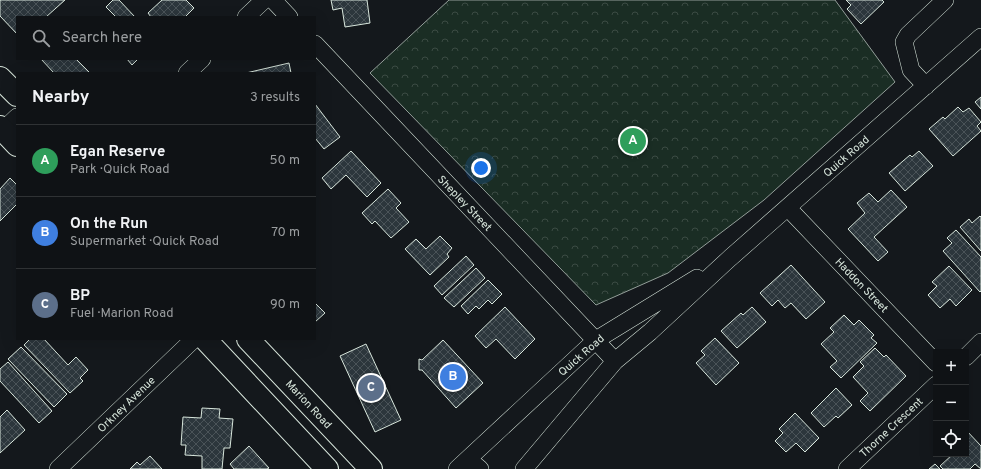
<!DOCTYPE html>
<meta charset="utf-8">
<style>
:root{--surface:#0f1215;--page:#181b1e;--text:#f1f3f6;--muted:#9b9ea0;--line:#2f3234;--accent:#0b8043}
body{margin:0;font-family:Overpass,sans-serif;background:var(--page);color:var(--text)}
.controls{position:absolute;right:12px;bottom:12px;display:grid;overflow:hidden;border-radius:0px;box-shadow:0 4px 16px #0002}
.controls button{width:36px;height:36px;display:grid;place-items:center;padding:0;border:0;border-bottom:1px solid var(--line);background:var(--surface);color:var(--text);font:20px sans-serif}
.you{position:absolute;left:481px;top:168px;width:14px;height:14px;margin:-10px;border:3px solid #fff;border-radius:50%;background:#1a73e8;box-shadow:0 0 0 6px #1a73e833}
.badge{display:grid;place-items:center;width:26px;height:26px;border-radius:50%;background:var(--accent);color:#fff;font-size:13px;font-weight:700}
.pin{position:absolute;translate:-50% -50%;border:2px solid #fff;box-shadow:0 1px 4px #0006}
.list{margin:0;padding:0;list-style:none}
h2{display:flex;justify-content:space-between;align-items:center;height:52px;margin:0;padding:0 16px;font-size:17px}
h2 small{font-size:13px;font-weight:400;color:var(--muted)}
.list li{display:grid;grid-template-columns:26px 1fr auto;gap:12px;align-items:center;box-sizing:border-box;height:72px;padding:0 16px;border-top:1px solid var(--line)}
.list b{display:block;font-size:15px;white-space:nowrap}
.list p{margin:0;font-size:13px;white-space:nowrap;color:var(--muted)}
.list em{font-size:13px;font-style:normal;color:var(--muted)}
.icon{flex:none;width:22px;height:22px;fill:none;stroke:currentColor;stroke-width:2;stroke-linecap:round;stroke-linejoin:round}
.map{position:relative;flex:none;width:981px;height:469px;overflow:hidden}
.search{position:absolute;background:var(--surface);box-shadow:0 4px 16px #0002;left:16px;top:16px;width:300px;height:44px;display:flex;align-items:center;gap:10px;box-sizing:border-box;padding:0 14px;border-radius:0px;color:var(--muted);font-size:15px}
.panel{position:absolute;background:var(--surface);box-shadow:0 4px 16px #0002;left:16px;top:72px;width:300px;height:268px;border-radius:0px}
.map>svg:first-child{display:block}
.forest{fill:url(#forest-crowns);stroke:#939e99}
.building{fill:url(#building-cross-hatch);stroke:#d8e6dc}
.lines{fill:none;stroke-linecap:round;stroke-linejoin:round}
.street-casing{stroke:#d8e6dc;stroke-width:18}
.primary-casing{stroke:#d8e6dc;stroke-width:24}
.street{stroke:#14181c;stroke-width:17}
.primary{stroke:#14181c;stroke-width:22}
.labels{text-anchor:middle;stroke-width:3;stroke-linejoin:round;paint-order:stroke}
.street-label{font-size:11px;fill:#d8e6dc;stroke:#14181c}
</style>
<div class="map">
<svg width="981" height="469" viewBox="0 0 981 469">
<defs>
<pattern id="forest-crowns" width="20" height="18" patternUnits="userSpaceOnUse"><rect width="20" height="18" fill="#1a2d24"/><path d="M2 6a3 3 0 1 1 6 0M12 15a3 3 0 1 1 6 0" fill="none" stroke="#3b4b43"/></pattern>
<pattern id="building-cross-hatch" width="8" height="8" patternUnits="userSpaceOnUse"><rect width="8" height="8" fill="#2c363c"/><path d="M0 0l8 8M0 8l8-8" fill="none" stroke="#4a5358"/></pattern>
</defs>
<rect width="100%" height="100%" fill="#14181c"/>
<path class="forest" d="M 449,0 L 835,0 L 895,82 L 764,200 L 668,273 L 596,305 L 370,73 Z"/>
<path class="building" d="M 0,0 L 65,0 L 46,17 L 17,17 L 17,34 L 0,16 Z
M 113,0 L 119,0 L 135,17 L 116,17 L 106,7 Z
M 162,0 L 186,0 L 194,8 L 185,17 L 151,17 L 148,13 Z
M 331,0 L 367,0 L 370,23 L 345,27 L 342,8 L 333,10 Z
M 846,0 L 882,0 L 884,2 L 861,24 L 847,9 L 851,5 Z
M 41,59 L 76,59 L 90,73 L 54,73 Z
M 127,59 L 138,59 L 132,65 Z
M 289,63 L 291,73 L 246,73 Z
M 981,97 L 981,109 L 975,102 Z
M 315,104 L 340,137 L 324,149 L 315,138 Z
M 958,107 L 963,112 L 969,108 L 981,122 L 977,126 L 981,131 L 953,156 L 929,129 L 943,117 L 945,119 Z
M 351,151 L 381,183 L 367,197 L 346,175 L 331,189 L 322,178 Z
M 919,151 L 933,166 L 905,191 L 889,173 L 910,155 L 912,157 Z
M 10,178 L 17,185 L 17,204 L 0,221 L 0,189 Z
M 388,189 L 401,203 L 396,208 L 409,222 L 391,238 L 375,221 L 372,224 L 362,213 Z
M 891,190 L 907,207 L 874,237 L 888,252 L 878,261 L 848,229 L 865,213 L 857,203 L 869,193 L 878,202 Z
M 980,216 L 981,217 L 981,251 L 960,227 L 969,219 L 972,223 Z
M 956,230 L 981,257 L 981,291 L 980,292 L 943,251 L 952,243 L 947,238 Z
M 440,236 L 452,248 L 447,254 L 449,257 L 430,275 L 405,249 L 416,239 L 426,249 Z
M 466,256 L 474,265 L 442,295 L 434,286 Z
M 791,265 L 825,302 L 806,319 L 791,303 L 785,308 L 778,300 L 772,306 L 760,293 Z
M 949,266 L 972,290 L 956,306 L 950,299 L 940,308 L 928,295 L 937,286 L 932,282 Z
M 476,268 L 485,278 L 454,307 L 444,298 Z
M 488,280 L 502,294 L 492,304 L 488,300 L 479,309 L 476,306 L 468,314 L 461,306 Z
M 315,303 L 325,313 L 315,322 Z
M 505,307 L 535,339 L 515,359 L 496,339 L 486,348 L 475,336 Z
M 752,307 L 766,322 L 737,348 L 721,331 L 741,313 L 743,315 Z
M 844,315 L 854,325 L 859,320 L 874,335 L 871,338 L 877,343 L 841,378 L 830,367 L 837,361 L 821,344 L 834,332 L 830,328 Z
M 715,338 L 739,363 L 716,385 L 696,363 L 705,355 L 701,351 Z
M 30,339 L 44,339 L 68,365 L 76,357 L 88,370 L 80,378 L 83,381 L 70,393 L 24,345 Z
M 443,340 L 483,383 L 456,408 L 422,370 L 419,370 L 419,359 L 422,360 Z
M 366,344 L 401,420 L 375,432 L 340,356 Z
M 21,347 L 67,394 L 54,407 L 8,359 Z
M 875,348 L 884,357 L 886,355 L 906,376 L 870,411 L 860,401 L 868,393 L 853,377 L 864,366 L 860,362 Z
M 8,362 L 52,411 L 39,423 L 0,381 L 0,369 Z
M 836,388 L 852,405 L 838,418 L 836,416 L 824,427 L 811,413 Z
M 202,408 L 220,409 L 219,418 L 233,419 L 230,448 L 224,448 L 222,469 L 202,469 L 202,456 L 185,455 L 186,445 L 181,445 L 183,417 L 201,418 Z
M 7,410 L 25,430 L 0,453 L 0,417 Z
M 795,413 L 819,438 L 805,452 L 796,443 L 786,452 L 775,441 L 783,433 L 779,429 Z
M 966,430 L 981,446 L 981,469 L 975,464 L 970,469 L 943,469 L 940,466 L 953,454 L 966,454 Z
M 249,446 L 269,468 L 267,469 L 234,469 L 230,464 Z
M 150,456 L 162,469 L 130,469 L 137,462 L 140,465 Z
M 935,464 L 940,469 L 929,469 Z"/>
<g class="lines">
<defs>
<path id="street" d="M 273,0 L 289,17
M 246,17 L 264,0
M 315,44 L 615,361
M 187,73 L 202,59
M 926,86 L 911,70 L 904,42 L 908,35 L 945,0
M 0,133 L 17,117
M 788,208 L 936,363
M 966,357 L 981,342
M 468,459 L 480,469
M 58,469 L 194,339
M 457,469 L 596,340 L 697,278
M 524,469 L 615,361 L 650,332 L 730,258 L 981,37
M 847,469 L 936,385"/>
<path id="primary" d="M 0,78 L 17,95
M 0,127 L 17,145
M 205,339 L 327,469
M 248,339 L 371,469"/>
</defs>
<use href="#street" class="street-casing"/>
<use href="#primary" class="primary-casing"/>
<use href="#street" class="street"/>
<use href="#primary" class="primary"/>
</g>
<g class="labels">
<g class="street-label">
<text transform="translate(846 156) rotate(-41)" y="4">Quick Road</text>
<text transform="translate(465 203) rotate(46)" y="4">Shepley Street</text>
<text transform="translate(862 285) rotate(46)" y="4">Haddon Street</text>
<text transform="translate(581 355) rotate(-41)" y="4">Quick Road</text>
<text transform="translate(126 404) rotate(-44)" y="4">Orkney Avenue</text>
<text transform="translate(309 404) rotate(47)" y="4">Marion Road</text>
<text transform="translate(891 427) rotate(-43)" y="4">Thorne Crescent</text>
</g>
</g>
</svg>
<div class="controls">
<button>+</button>
<button>−</button>
<button><svg class="icon" aria-label="locate" viewBox="0 0 24 24"><circle cx="12" cy="12" r="6"/><path d="M12 2v4M12 18v4M2 12h4M18 12h4"/></svg></button>
</div>
<div class="you"></div>
<div class="pin badge" style="left:633px;top:141px;background:#2e9e5b">A</div>
<div class="pin badge" style="left:453px;top:377px;background:#3f7fe0">B</div>
<div class="pin badge" style="left:371px;top:388px;background:#5c6f8a">C</div>
<div class="search"><svg class="icon" aria-label="search" viewBox="0 0 24 24"><circle cx="10" cy="10" r="6"/><path d="M15 15l6 6"/></svg>Search here</div>
<section class="panel">
<h2>Nearby<small>3 results</small></h2>
<ul class="list">
<li><span class="badge" style="background:#2e9e5b">A</span><div><b>Egan Reserve</b><p>Park · Quick Road</p></div><em>50 m</em></li>
<li><span class="badge" style="background:#3f7fe0">B</span><div><b>On the Run</b><p>Supermarket · Quick Road</p></div><em>70 m</em></li>
<li><span class="badge" style="background:#5c6f8a">C</span><div><b>BP</b><p>Fuel · Marion Road</p></div><em>90 m</em></li>
</ul>
</section>
</div>
